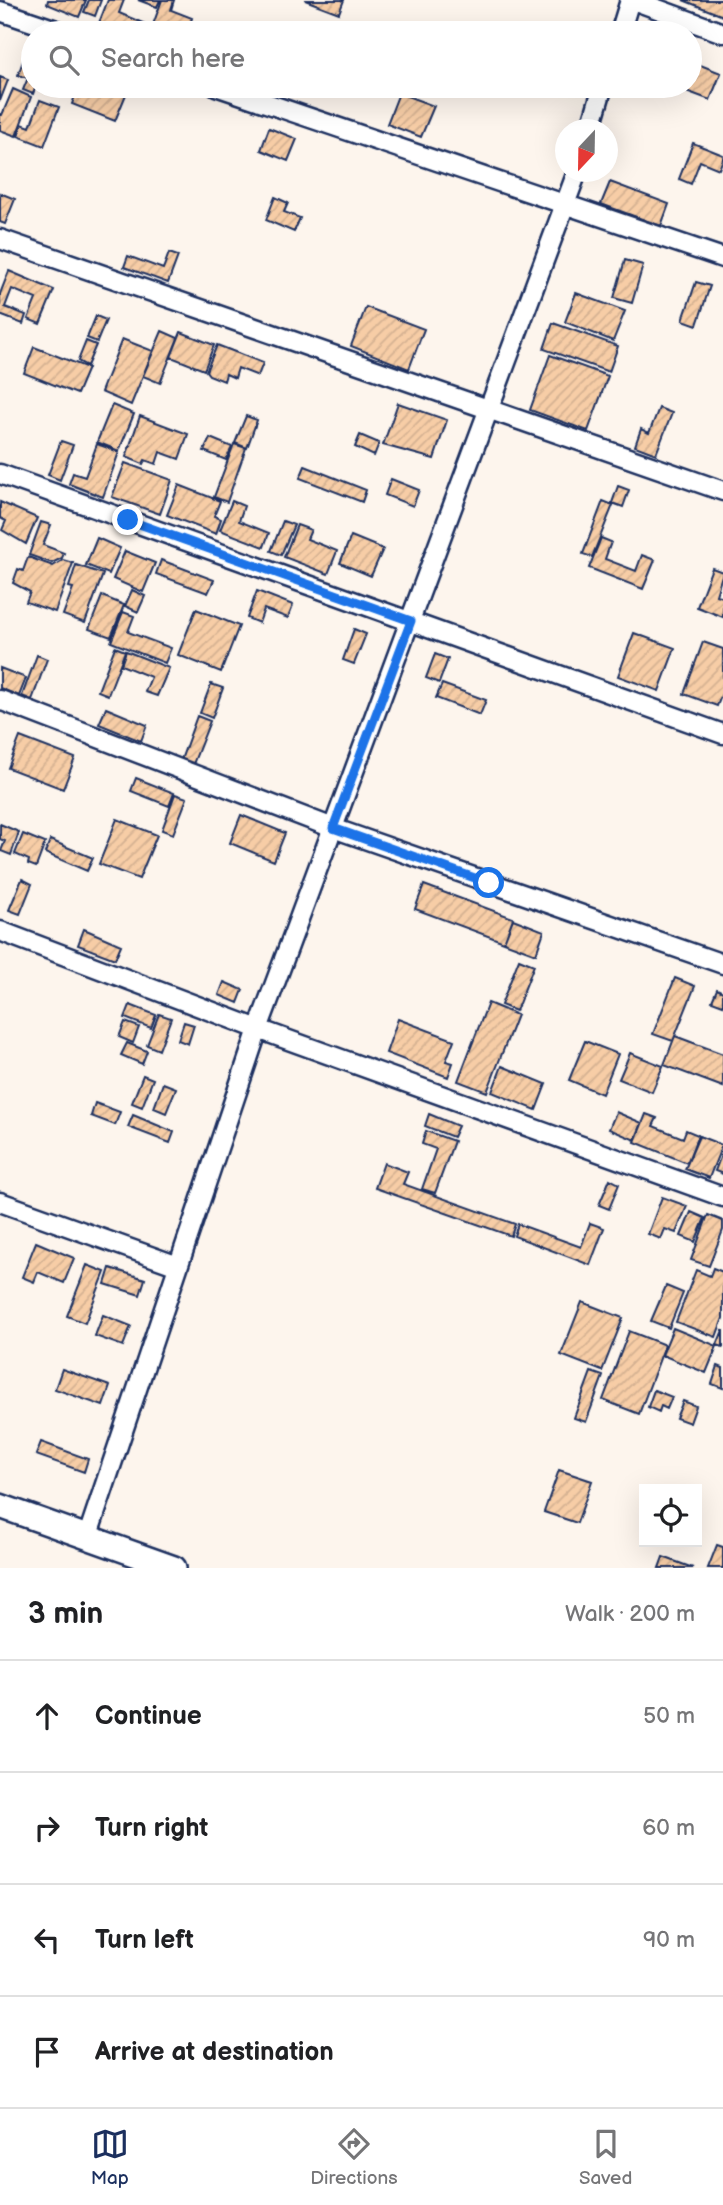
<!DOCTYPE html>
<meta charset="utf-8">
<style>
:root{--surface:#fff;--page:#f6f6f6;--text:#202124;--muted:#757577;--line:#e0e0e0;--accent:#1b2f5e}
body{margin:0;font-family:"Balsamiq Sans",sans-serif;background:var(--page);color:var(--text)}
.controls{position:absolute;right:21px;bottom:21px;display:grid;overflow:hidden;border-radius:0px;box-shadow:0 7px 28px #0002}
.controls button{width:63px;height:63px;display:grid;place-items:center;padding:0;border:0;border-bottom:2px solid var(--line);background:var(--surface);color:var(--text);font:35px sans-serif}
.compass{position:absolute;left:555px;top:119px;width:63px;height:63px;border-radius:50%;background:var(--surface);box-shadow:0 7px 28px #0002;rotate:202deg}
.stop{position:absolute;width:21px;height:21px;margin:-16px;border:5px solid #1a73e8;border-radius:50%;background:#fff}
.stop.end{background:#1a73e8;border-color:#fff;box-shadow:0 2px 7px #0008}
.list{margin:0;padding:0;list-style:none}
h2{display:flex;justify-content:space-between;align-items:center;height:91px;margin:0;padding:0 28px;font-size:30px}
h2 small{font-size:23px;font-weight:400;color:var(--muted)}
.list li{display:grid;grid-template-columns:46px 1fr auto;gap:21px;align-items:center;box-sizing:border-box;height:112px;padding:0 28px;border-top:2px solid var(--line)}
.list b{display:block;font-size:26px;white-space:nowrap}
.list em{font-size:23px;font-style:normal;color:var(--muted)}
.icon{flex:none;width:38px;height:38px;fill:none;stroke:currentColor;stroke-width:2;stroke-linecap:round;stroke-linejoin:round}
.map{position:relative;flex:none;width:723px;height:1568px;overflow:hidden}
.search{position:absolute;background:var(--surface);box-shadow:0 7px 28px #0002;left:21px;right:21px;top:21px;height:77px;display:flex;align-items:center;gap:18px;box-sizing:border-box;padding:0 24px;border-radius:38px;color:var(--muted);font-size:26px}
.sheet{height:539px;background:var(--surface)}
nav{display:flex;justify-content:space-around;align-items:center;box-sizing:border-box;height:98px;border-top:2px solid var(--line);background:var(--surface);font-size:19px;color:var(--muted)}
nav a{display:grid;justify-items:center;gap:4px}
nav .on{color:var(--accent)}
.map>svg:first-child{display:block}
.building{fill:url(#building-hatch);stroke:#1b2f5e;stroke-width:2}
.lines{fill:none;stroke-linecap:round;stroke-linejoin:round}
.minor-casing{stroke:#1b2f5e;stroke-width:23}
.tertiary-casing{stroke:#1b2f5e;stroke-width:28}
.minor{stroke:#fff;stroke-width:18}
.tertiary{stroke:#fff;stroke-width:23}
.route{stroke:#1a73e8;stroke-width:9}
</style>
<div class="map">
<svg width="723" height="1568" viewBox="0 0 723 1568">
<defs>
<pattern id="building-hatch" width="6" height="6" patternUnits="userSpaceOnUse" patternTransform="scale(1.75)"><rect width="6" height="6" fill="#f7cda6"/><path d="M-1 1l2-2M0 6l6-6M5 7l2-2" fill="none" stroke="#d3b091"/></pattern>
</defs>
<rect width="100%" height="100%" fill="#fdf5ed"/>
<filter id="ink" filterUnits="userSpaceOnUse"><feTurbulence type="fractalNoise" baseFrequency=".0143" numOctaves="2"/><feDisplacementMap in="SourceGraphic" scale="14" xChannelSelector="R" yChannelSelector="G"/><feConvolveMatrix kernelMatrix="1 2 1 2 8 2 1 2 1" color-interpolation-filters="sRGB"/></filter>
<g filter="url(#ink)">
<path class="building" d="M 48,0 L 86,0 L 79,17 L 47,4 Z
M 89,0 L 101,0 L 95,16 L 84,12 Z
M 108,0 L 124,0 L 119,13 L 150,26 L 147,33 L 125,33 L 99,23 Z
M 138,0 L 160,0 L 157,7 Z
M 162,0 L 174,0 L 171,10 L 192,18 L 187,33 L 150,33 Z
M 305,0 L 344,0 L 339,13 Z
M 683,0 L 723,0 L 723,16 Z
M 466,25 L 488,33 L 464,33 Z
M 24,58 L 33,62 L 33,86 L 36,86 L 33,94 L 23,90 L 28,78 L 18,75 Z
M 690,61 L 721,73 L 710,100 L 673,86 L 690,86 Z
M 0,77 L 8,80 L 0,101 Z
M 79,86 L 114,96 L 117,88 L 127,92 L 115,121 L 72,104 Z
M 13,89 L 31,97 L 16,136 L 0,130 L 0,114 L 2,115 Z
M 399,93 L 434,106 L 421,137 L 387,124 Z
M 40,100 L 59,107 L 44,146 L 18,136 L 22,124 L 30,127 Z
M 269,128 L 297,139 L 288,161 L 261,150 Z
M 693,143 L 723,155 L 723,159 L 719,169 L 700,161 L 691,184 L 679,179 Z
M 610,182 L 669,204 L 661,226 L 601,204 Z
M 0,193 L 15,199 L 5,224 L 0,222 Z
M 275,197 L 288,203 L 284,212 L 300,218 L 294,232 L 266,220 Z
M 169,253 L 178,256 L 168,283 L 124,267 L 128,256 L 163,269 Z
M 625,260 L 643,265 L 632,303 L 614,298 Z
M 9,271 L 54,290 L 40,324 L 28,319 L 36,299 L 12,289 L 5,307 L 26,315 L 23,324 L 0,315 L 0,294 Z
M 696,282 L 710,286 L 697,325 L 683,320 Z
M 576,293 L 625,311 L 613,341 L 565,322 Z
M 366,307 L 424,329 L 409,369 L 351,346 Z
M 96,316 L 106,320 L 97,342 L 87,338 Z
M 553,323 L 618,346 L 609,372 L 544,349 Z
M 162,331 L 178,338 L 160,383 L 143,376 Z
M 181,332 L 214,345 L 204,370 L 171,357 Z
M 122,339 L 153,351 L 131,405 L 101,392 Z
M 86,341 L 96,345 L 87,366 L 78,361 Z
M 217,345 L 263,363 L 258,376 L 238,368 L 235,378 L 226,374 L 224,381 L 209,375 L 206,371 Z
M 34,347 L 88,368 L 77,394 L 24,373 Z
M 550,355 L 608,376 L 588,431 L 530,410 Z
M 398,403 L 447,420 L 434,459 L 383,445 Z
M 112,405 L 134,414 L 119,451 L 97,442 Z
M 659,408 L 672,413 L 656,454 L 635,446 L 641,429 L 649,433 Z
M 140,416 L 188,434 L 179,459 L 160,452 L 156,464 L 145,460 L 143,464 L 126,457 Z
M 246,416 L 257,420 L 247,448 L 235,443 Z
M 360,435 L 379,443 L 374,456 L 355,447 Z
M 210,438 L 232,447 L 226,460 L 204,451 Z
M 61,441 L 73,445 L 60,480 L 48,475 Z
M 97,444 L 119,452 L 103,497 L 69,484 L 73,473 L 85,477 Z
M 234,444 L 246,448 L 227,502 L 214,497 Z
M 125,463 L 172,480 L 160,514 L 112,497 Z
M 305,466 L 366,490 L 362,502 L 300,478 Z
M 391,479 L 419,490 L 413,506 L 385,495 Z
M 179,485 L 220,501 L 214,516 L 221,519 L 216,534 L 167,515 Z
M 618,486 L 629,490 L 623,507 L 612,503 Z
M 232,501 L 244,506 L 239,521 L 269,533 L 264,547 L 220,530 Z
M 603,501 L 613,505 L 592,557 L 583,554 Z
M 0,502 L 37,518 L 26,544 L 2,530 L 6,521 L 0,518 Z
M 283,521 L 294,525 L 281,555 L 271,551 Z
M 41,522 L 51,525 L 43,545 L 64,553 L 62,558 L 52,563 L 29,555 Z
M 297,525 L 311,530 L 307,539 L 337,551 L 328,574 L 284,557 Z
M 351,536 L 383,549 L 371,576 L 340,563 Z
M 97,538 L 120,548 L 109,574 L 86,565 Z
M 601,538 L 611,542 L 605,559 L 636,571 L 642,555 L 655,560 L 643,589 L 589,568 Z
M 125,551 L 155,563 L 143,592 L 113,579 Z
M 28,557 L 53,566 L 63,560 L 73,563 L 55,612 L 26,602 L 30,592 L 13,583 L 18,569 L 23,571 Z
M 161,560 L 214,580 L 208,593 L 156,574 Z
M 76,565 L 103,574 L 85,623 L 63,615 L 73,588 L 69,587 Z
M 712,568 L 723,572 L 716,595 L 723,597 L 723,617 L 697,607 Z
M 132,590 L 145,596 L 138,612 L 125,606 Z
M 257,591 L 293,605 L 288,618 L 264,609 L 259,623 L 247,618 Z
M 102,596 L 124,605 L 111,637 L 89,629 Z
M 196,609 L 239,626 L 221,672 L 178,655 Z
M 123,612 L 134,616 L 128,632 L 171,648 L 165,663 L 111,642 Z
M 354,629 L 366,634 L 354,664 L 343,660 Z
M 634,633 L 675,648 L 659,691 L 618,676 Z
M 703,642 L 723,649 L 723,691 L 717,706 L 684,694 Z
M 115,647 L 125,651 L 108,695 L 98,691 Z
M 126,651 L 169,668 L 157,696 L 145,692 L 151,677 L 121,665 Z
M 435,654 L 448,659 L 439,683 L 426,678 Z
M 37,655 L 47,659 L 32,700 L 22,696 Z
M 0,668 L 26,678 L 19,696 L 0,688 Z
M 211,684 L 223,688 L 212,718 L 200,713 Z
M 442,684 L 486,700 L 480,715 L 436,698 Z
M 106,708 L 147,725 L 141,741 L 99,724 Z
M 197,716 L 210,721 L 193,764 L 181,760 Z
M 20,737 L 75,758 L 63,789 L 8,768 Z
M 136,778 L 174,793 L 169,806 L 131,791 Z
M 175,794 L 187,798 L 173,834 L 162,830 Z
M 241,815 L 285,833 L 274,861 L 230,843 Z
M 117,819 L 157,835 L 139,879 L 99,864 Z
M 0,824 L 19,832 L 11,855 L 1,851 L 5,841 L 0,839 Z
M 23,834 L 45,843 L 36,867 L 28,864 L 29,860 L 15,854 Z
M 50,840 L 93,858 L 87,871 L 45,853 Z
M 22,879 L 32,884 L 20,914 L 9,910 Z
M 424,885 L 513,918 L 504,942 L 415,909 Z
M 513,919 L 544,931 L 536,954 L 504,942 Z
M 84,929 L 121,945 L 115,959 L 78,945 Z
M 519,959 L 534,965 L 516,1011 L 501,1005 Z
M 675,978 L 695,986 L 673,1041 L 653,1034 Z
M 224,982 L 243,990 L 238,1003 L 219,995 Z
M 717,989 L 723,992 L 723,1005 L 712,1001 Z
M 488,1003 L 517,1015 L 487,1092 L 458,1081 Z
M 130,1005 L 156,1015 L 151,1028 L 125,1018 Z
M 159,1014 L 171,1018 L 159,1050 L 147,1045 Z
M 398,1019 L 454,1040 L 446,1061 L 453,1063 L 448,1077 L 386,1053 Z
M 125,1022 L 139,1027 L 133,1043 L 119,1037 Z
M 184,1022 L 194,1025 L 188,1044 L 178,1040 Z
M 675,1036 L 723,1054 L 723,1087 L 664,1065 Z
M 585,1041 L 618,1054 L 602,1094 L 569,1080 Z
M 127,1043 L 147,1051 L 142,1064 L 121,1055 Z
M 630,1053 L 663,1066 L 652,1092 L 619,1079 Z
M 502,1066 L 546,1084 L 536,1110 L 492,1092 Z
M 143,1075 L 153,1079 L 142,1107 L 132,1103 Z
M 163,1083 L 176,1088 L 166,1113 L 154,1108 Z
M 95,1103 L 120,1112 L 115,1125 L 91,1116 Z
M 616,1112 L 642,1123 L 635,1140 L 609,1129 Z
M 429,1114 L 458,1126 L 453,1137 L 425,1126 Z
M 646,1114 L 657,1118 L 653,1126 L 683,1138 L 686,1130 L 698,1135 L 687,1163 L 635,1142 Z
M 133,1115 L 174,1132 L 170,1143 L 128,1127 Z
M 426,1131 L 454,1141 L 435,1193 L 422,1189 L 436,1149 L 422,1144 Z
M 699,1136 L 722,1145 L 709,1178 L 685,1169 Z
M 723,1150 L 723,1174 L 715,1171 Z
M 384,1163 L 408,1172 L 403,1184 L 515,1224 L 511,1236 L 375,1188 Z
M 610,1179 L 619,1184 L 609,1209 L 599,1205 Z
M 662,1197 L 687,1206 L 676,1233 L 665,1229 L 661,1239 L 648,1234 Z
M 691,1212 L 705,1218 L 695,1242 L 681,1236 Z
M 708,1215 L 723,1221 L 723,1230 L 709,1266 L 691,1260 Z
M 590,1223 L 604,1228 L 590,1265 L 514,1236 L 518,1224 L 581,1247 Z
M 36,1242 L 74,1258 L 64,1283 L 38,1272 L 34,1282 L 22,1277 Z
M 87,1265 L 105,1272 L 85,1323 L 67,1316 Z
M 110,1268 L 145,1279 L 140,1295 L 105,1284 Z
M 713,1268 L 723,1272 L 723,1318 L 716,1337 L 676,1322 L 696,1270 L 710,1276 Z
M 666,1286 L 683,1293 L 669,1328 L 651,1321 Z
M 582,1302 L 623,1318 L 602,1371 L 561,1355 Z
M 103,1315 L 131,1326 L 123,1346 L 95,1336 Z
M 673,1328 L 717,1346 L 706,1373 L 662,1355 Z
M 723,1330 L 723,1347 L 717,1345 Z
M 629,1331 L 665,1345 L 639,1414 L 603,1400 Z
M 718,1366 L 723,1368 L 723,1388 L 712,1384 Z
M 62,1369 L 110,1386 L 103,1406 L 55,1389 Z
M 591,1372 L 603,1376 L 586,1422 L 574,1418 Z
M 654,1390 L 672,1397 L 667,1409 L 661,1406 L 659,1412 L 648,1407 Z
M 683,1401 L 696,1406 L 690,1423 L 676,1418 Z
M 41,1442 L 88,1459 L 84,1472 L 36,1455 Z
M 559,1470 L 592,1481 L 577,1523 L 544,1512 Z
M 717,1545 L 723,1547 L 723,1568 L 708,1568 Z
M 663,1557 L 693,1568 L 659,1568 Z"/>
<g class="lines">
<defs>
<path id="minor" d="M 633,0 L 723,33
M 0,11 L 65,33
M 620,33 L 630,0
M 216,86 L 723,258
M 590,130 L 603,86
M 0,239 L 723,491
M 0,474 L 723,734
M 0,700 L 333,828 L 723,964
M 0,931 L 258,1029 L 723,1197
M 0,1202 L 178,1266
M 87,1538 L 258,1029 L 577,172"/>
<path id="tertiary" d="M 0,1506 L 174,1568"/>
</defs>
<use href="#minor" class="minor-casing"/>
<use href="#tertiary" class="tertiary-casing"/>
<use href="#minor" class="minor"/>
<use href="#tertiary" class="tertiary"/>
</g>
</g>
<g class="lines" filter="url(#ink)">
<path class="route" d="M 128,520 L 411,621 L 333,828 L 489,883"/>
</g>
</svg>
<div class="controls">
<button><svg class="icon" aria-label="locate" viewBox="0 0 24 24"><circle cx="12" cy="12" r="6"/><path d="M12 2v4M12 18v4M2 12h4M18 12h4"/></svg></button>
</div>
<svg class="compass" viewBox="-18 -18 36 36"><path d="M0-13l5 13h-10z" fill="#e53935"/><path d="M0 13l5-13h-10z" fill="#757577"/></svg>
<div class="stop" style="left:489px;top:883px"></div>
<div class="stop end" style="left:128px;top:520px"></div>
<div class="search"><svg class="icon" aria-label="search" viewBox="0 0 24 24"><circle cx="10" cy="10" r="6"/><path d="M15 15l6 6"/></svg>Search here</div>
</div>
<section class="sheet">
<h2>3 min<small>Walk · 200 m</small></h2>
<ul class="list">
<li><svg class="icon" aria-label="ahead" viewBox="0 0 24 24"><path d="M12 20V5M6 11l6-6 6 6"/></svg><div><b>Continue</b></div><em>50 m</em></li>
<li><svg class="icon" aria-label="right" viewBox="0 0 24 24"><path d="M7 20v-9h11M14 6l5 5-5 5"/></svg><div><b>Turn right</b></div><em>60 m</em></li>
<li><svg class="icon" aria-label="left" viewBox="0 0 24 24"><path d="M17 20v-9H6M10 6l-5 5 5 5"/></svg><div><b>Turn left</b></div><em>90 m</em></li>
<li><svg class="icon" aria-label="arrive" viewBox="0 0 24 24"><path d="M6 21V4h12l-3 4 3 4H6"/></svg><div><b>Arrive at destination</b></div></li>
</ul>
</section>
<nav>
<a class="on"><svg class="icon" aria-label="map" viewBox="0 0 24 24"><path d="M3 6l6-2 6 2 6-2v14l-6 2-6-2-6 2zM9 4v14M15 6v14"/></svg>Map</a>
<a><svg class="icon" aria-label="directions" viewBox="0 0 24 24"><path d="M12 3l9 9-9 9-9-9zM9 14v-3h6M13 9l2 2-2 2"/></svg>Directions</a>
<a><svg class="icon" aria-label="saved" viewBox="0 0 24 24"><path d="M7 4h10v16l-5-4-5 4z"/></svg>Saved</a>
</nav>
